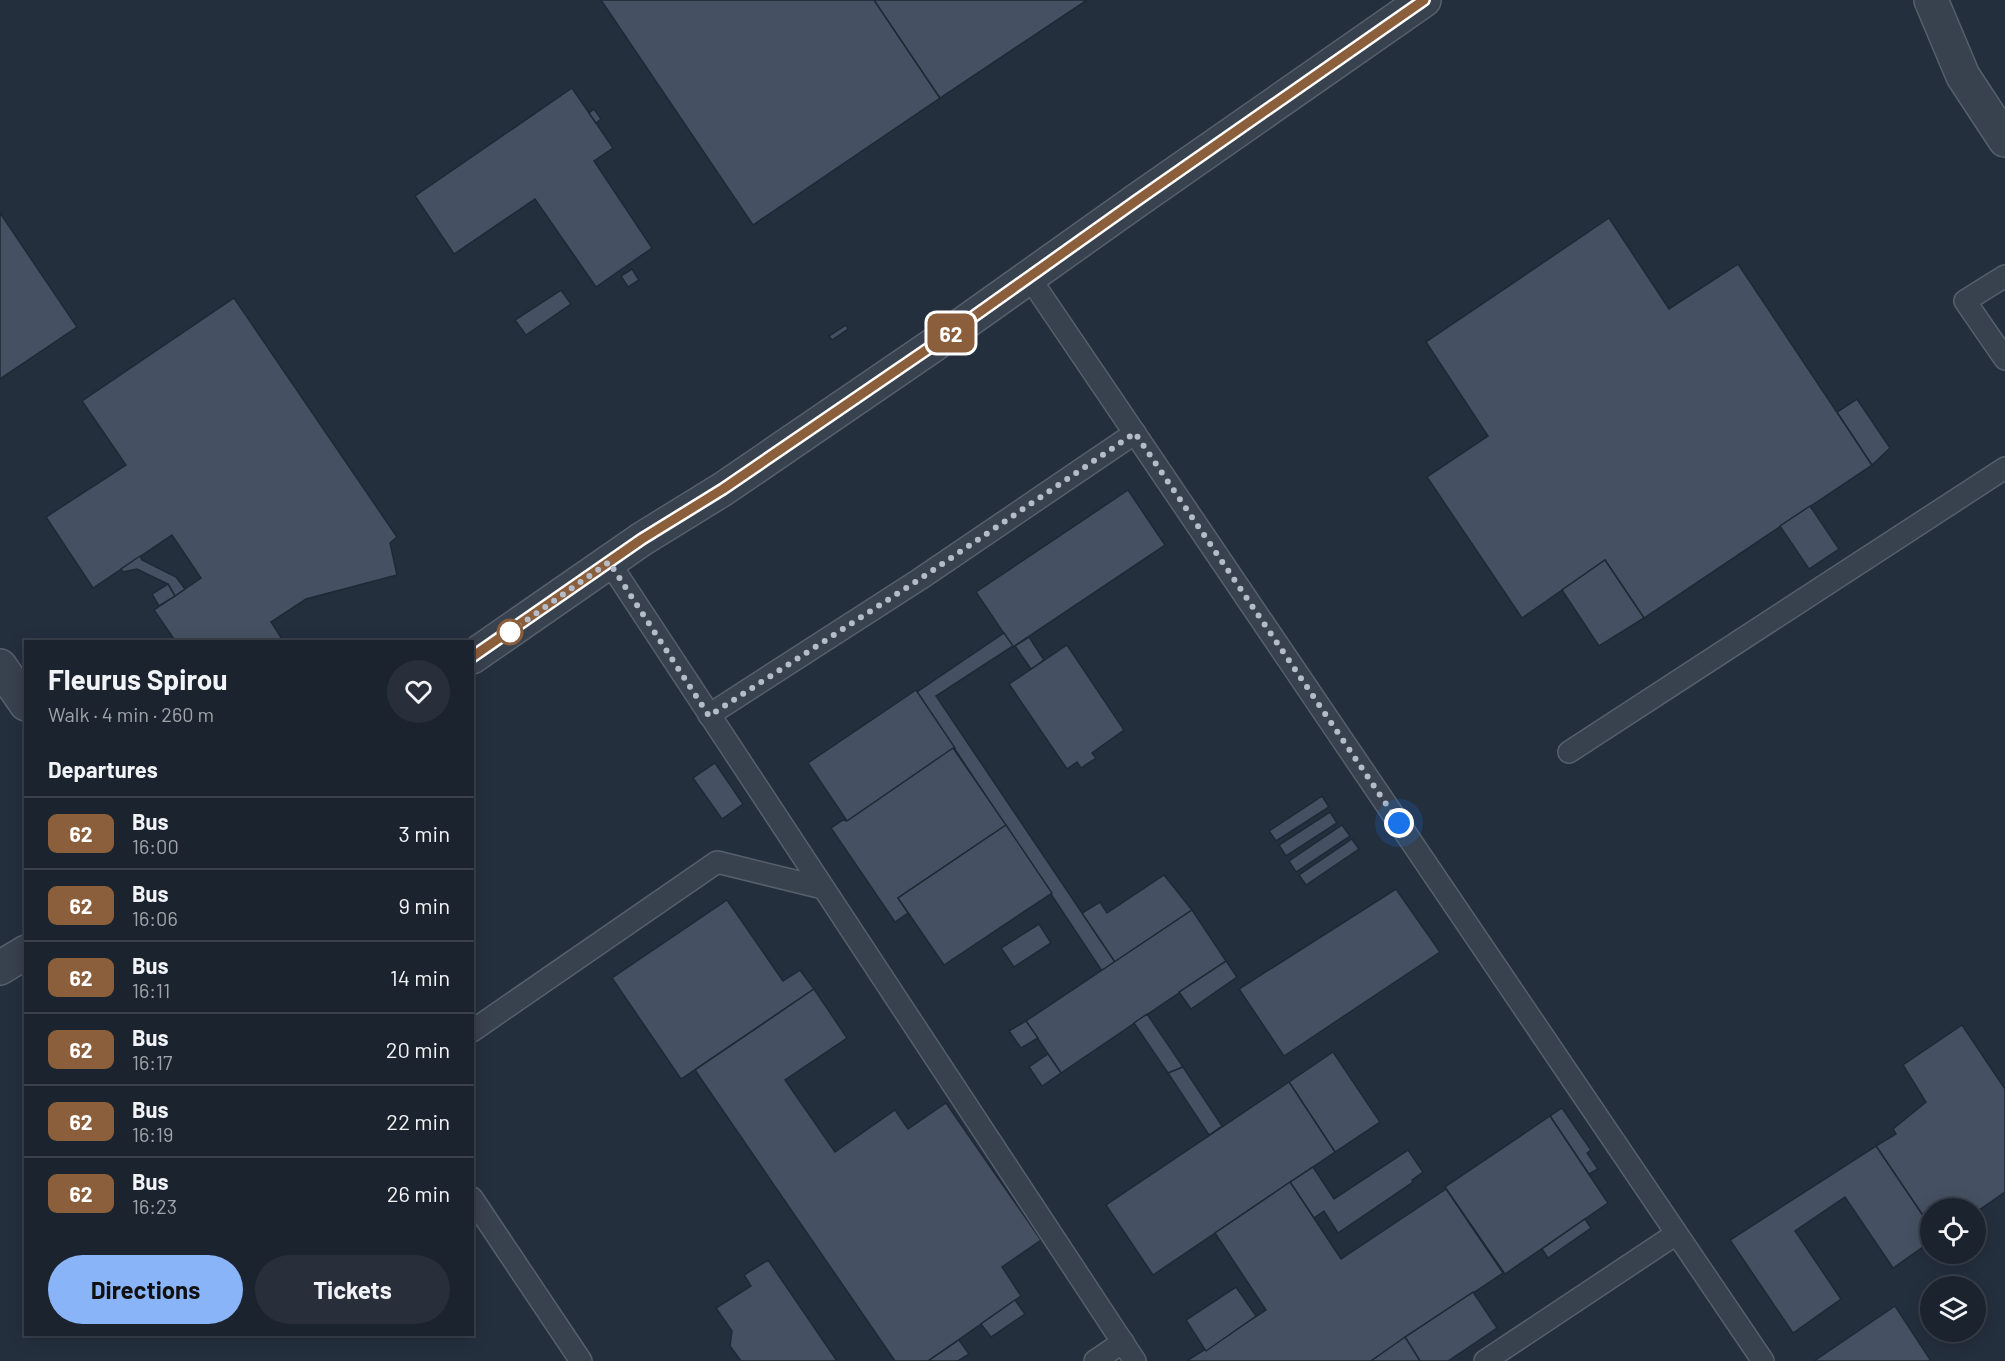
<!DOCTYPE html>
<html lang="en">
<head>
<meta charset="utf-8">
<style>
  body { margin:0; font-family:Barlow,sans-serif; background:#282f3a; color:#f1f3f6; height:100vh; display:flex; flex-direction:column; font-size:22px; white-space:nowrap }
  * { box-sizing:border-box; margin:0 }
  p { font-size:20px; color:#a0a4aa }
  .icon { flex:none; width:33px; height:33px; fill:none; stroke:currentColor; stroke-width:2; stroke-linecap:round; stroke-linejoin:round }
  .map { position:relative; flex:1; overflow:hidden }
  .panel { position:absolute; left:24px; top:640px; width:450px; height:696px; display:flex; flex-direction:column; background:#1b232e; border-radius:0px; box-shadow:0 3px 15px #0003,0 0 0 2px #39404a }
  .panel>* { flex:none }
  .badge { padding:0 12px; border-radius:9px; font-size:21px; line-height:39px }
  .controls { position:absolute; left:1920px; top:1198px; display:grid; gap:12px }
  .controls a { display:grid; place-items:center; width:66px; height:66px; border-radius:50%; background:#1b232e; box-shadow:0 3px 15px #0003,0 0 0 2px #39404a; font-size:30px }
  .you { position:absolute; width:30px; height:30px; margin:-15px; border:4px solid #fff; border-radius:50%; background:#1a73e8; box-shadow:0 0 0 9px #1a73e833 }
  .map>.badge { position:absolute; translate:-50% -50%; box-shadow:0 0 0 3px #fff }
  h2 { padding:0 24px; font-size:22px; line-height:54px }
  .round { display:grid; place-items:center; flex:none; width:63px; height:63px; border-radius:32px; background:#282f3a }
  .overview { display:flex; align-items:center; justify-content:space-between; height:102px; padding:0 24px }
  h1 { font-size:28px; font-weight:700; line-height:45px }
  .primary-button { display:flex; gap:12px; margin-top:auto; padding:12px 24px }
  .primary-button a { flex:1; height:69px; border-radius:36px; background:#8ab4f8; color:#111; font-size:24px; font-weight:700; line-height:69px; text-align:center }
  .primary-button a+a { background:#282f3a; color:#f1f3f6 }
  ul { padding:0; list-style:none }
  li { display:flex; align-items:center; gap:18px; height:72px; padding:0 24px; border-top:2px solid #39404a }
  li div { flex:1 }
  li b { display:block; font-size:22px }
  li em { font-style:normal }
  li .badge { min-width:66px; font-weight:700; text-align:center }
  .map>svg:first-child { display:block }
  .building { fill:#455162; stroke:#1f2835; stroke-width:1.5 }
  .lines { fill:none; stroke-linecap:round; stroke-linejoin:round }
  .service-casing { stroke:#565f6c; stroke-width:24 }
  .minor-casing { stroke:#565f6c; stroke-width:36 }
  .service { stroke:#38414e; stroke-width:21 }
  .minor { stroke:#38414e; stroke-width:33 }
  .line-casing { stroke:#fff; stroke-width:14 }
  .line { stroke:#8b5e3c; stroke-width:9 }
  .walk { stroke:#b4bcc9; stroke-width:6; stroke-dasharray:0 10.8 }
  .stop-dot { fill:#fff; stroke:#8b5e3c; stroke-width:3 }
</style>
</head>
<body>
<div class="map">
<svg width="2005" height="1361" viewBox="0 0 2005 1361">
  <rect width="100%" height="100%" fill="#242f3e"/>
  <!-- building -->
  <g class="building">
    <polygon points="601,0 874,0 940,98 753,225"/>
    <polygon points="874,0 1087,0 940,98"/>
    <polygon points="572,88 613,148 594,161 652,248 596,287 535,199 454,254 415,196"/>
    <polygon points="594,109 601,119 596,123 589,113"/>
    <polygon points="0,213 77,327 0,379"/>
    <polygon points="1609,218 1669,309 1738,264 1872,465 1644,618 1605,560 1522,618 1427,477 1488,436 1426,342"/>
    <polygon points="632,269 639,280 628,287 621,276"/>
    <polygon points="561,290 571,304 526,335 515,320"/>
    <polygon points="234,298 397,537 390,543 397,575 306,599 271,622 284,642 176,642 154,610 201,578 172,535 93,588 46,517 126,465 82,401"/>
    <polygon points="846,325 848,329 832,340 829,336"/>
    <polygon points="1857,399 1890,448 1872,465 1837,412"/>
    <polygon points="1128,490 1165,545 1013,647 976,592"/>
    <polygon points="1810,506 1839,549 1809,569 1780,526"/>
    <polygon points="140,556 142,560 176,577 185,589 175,596 168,584 137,569 123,572 121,569"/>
    <polygon points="1605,560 1644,618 1599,646 1562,590"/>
    <polygon points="168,584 175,596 159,606 152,594"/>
    <polygon points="1004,633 1013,646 936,696 1115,962 1102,971 917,692"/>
    <polygon points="1029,637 1044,660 1031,669 1015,646"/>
    <polygon points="1067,645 1124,730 1092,753 1096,758 1081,768 1077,762 1067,769 1009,684"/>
    <polygon points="916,690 955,748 847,821 808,763"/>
    <polygon points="953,748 1006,825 898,898 908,913 895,922 831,828 843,820 847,821"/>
    <polygon points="715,763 743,804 722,819 693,778"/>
    <polygon points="1322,796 1329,807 1276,841 1269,831"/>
    <polygon points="1330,812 1337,823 1286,856 1279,845"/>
    <polygon points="1006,825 1052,893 944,965 898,898"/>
    <polygon points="1342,825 1350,836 1296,872 1289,861"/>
    <polygon points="1352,839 1359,849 1306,885 1299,875"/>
    <polygon points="1164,875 1192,910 1115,962 1082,913 1100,902 1107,913"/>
    <polygon points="1396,889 1440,952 1284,1056 1239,989"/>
    <polygon points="727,900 783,981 800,970 814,989 681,1079 612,978"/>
    <polygon points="1192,910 1226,961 1061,1073 1026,1021"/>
    <polygon points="1039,924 1051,943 1014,967 1001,948"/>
    <polygon points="1226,961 1237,977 1191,1009 1179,992"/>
    <polygon points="814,989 847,1038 785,1080 835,1152 895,1110 908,1129 946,1103 1041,1240 1002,1267 1021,1296 928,1361 895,1361 695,1070"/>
    <polygon points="1147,1014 1183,1067 1168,1073 1134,1023"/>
    <polygon points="1026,1021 1038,1038 1021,1048 1009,1031"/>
    <polygon points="1962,1025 2005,1089 2005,1192 1976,1212 1976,1209 1930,1209 1930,1226 1876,1146 1896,1134 1893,1129 1926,1102 1903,1065"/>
    <polygon points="1333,1052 1380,1122 1335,1152 1289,1082"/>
    <polygon points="1048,1054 1061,1073 1042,1086 1029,1067"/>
    <polygon points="1183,1067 1222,1126 1209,1135 1168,1073"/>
    <polygon points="1289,1082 1335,1152 1153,1275 1106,1205"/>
    <polygon points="1562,1108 1591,1150 1587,1153 1598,1169 1589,1174 1550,1116"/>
    <polygon points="1550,1116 1608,1203 1505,1274 1445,1187"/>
    <polygon points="1876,1146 1930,1226 1930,1242 1893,1268 1845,1197 1795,1231 1841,1299 1793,1333 1730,1240"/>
    <polygon points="1408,1150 1423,1172 1412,1180 1413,1182 1338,1233 1324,1211 1314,1218 1290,1182 1313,1167 1334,1199"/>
    <polygon points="1290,1182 1341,1259 1446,1189 1503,1273 1371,1361 1187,1361 1266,1310 1215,1233"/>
    <polygon points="1585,1219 1591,1228 1548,1258 1542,1249"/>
    <polygon points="768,1260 837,1361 741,1361 730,1346 732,1331 716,1308 751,1286 744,1275"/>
    <polygon points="1236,1287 1256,1316 1206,1351 1186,1320"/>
    <polygon points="1473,1292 1497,1328 1448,1361 1420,1361 1405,1337"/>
    <polygon points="1015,1300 1025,1314 991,1337 981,1324"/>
    <polygon points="1895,1306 1931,1361 1814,1361"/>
    <polygon points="1405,1337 1420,1361 1371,1361"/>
    <polygon points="959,1340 969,1354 958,1361 928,1361"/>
  </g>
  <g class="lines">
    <defs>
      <g id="service">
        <polyline points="2005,276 1965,301 2005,359"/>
        <polyline points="1029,277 1763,1361"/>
        <polyline points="609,562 1135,1361"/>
        <polyline points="709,715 920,579 1135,433"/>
        <polyline points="1569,752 2005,468"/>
        <polyline points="472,1031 717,862 823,888"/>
        <polyline points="472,1198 581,1361"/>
        <polyline points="1095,1361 1123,1342"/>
        <polyline points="1485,1361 1676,1234"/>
      </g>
      <g id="minor">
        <polyline points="1931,0 1963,76 2005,140"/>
        <polyline points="472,657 642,539 723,489 932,346 1136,201 1424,0"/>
        <polyline points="0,666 26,704"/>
        <polyline points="0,968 26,952"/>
      </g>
    </defs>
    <!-- service casing -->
    <use href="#service" class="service-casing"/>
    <!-- minor casing -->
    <use href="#minor" class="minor-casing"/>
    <!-- service -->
    <use href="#service" class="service"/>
    <!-- minor -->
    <use href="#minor" class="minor"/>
  </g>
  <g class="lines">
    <defs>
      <polyline id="line" points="472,657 642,539 723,489 932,346 1136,201 1424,0"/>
    </defs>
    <!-- line casing -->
    <use href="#line" class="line-casing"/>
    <!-- line -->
    <use href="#line" class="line"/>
    <!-- walk -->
    <polyline class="walk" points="510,632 609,562 709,716 920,579 1135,433 1399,823"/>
  </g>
  <!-- markers -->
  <circle class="stop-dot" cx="510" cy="632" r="12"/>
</svg>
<div class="controls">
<a><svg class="icon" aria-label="locate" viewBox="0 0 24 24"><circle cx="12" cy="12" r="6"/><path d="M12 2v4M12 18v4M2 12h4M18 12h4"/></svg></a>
<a><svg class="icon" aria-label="layers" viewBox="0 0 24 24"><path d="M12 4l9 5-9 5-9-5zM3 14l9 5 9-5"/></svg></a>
</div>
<div class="you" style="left:1399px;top:823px"></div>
<b class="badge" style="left:951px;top:333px;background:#8b5e3c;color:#fff">62</b>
<section class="panel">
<div class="overview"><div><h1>Fleurus Spirou</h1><p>Walk · 4 min · 260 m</p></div><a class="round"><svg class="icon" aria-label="heart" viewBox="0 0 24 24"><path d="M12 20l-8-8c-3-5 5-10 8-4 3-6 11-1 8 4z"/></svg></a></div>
<h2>Departures</h2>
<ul>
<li><span class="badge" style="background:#8b5e3c;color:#fff">62</span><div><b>Bus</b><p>16:00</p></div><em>3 min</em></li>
<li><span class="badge" style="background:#8b5e3c;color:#fff">62</span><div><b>Bus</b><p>16:06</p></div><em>9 min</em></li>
<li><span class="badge" style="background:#8b5e3c;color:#fff">62</span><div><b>Bus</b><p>16:11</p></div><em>14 min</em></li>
<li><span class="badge" style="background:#8b5e3c;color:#fff">62</span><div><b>Bus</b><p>16:17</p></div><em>20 min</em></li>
<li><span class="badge" style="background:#8b5e3c;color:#fff">62</span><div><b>Bus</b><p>16:19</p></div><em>22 min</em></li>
<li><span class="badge" style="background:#8b5e3c;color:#fff">62</span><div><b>Bus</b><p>16:23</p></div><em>26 min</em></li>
</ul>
<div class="primary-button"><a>Directions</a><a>Tickets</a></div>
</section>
</div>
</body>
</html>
